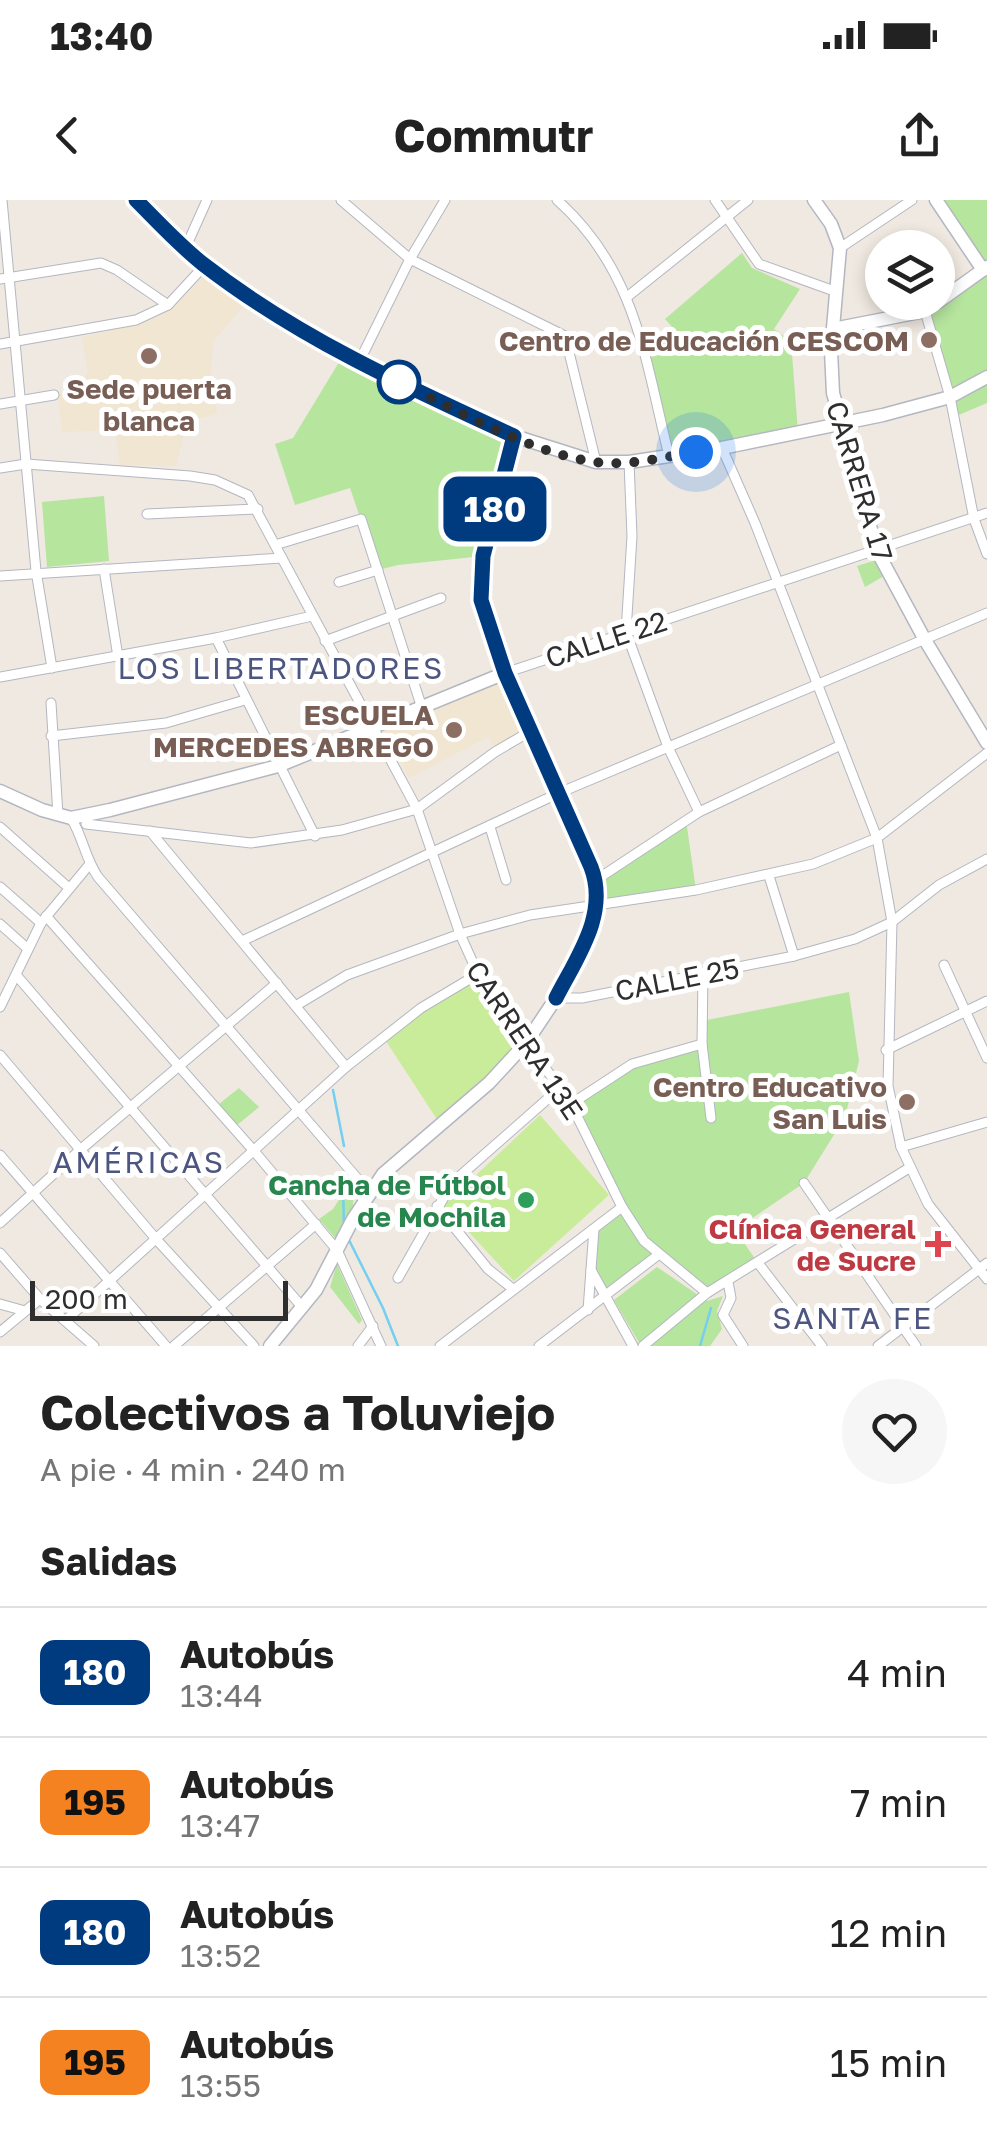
<!DOCTYPE html>
<html lang="es">
<head>
<meta charset="utf-8">
<style>
  body { margin:0; font-family:"Golos Text",sans-serif; background:#f6f6f6; color:#222; height:100vh; display:flex; flex-direction:column; font-size:38px; white-space:nowrap }
  * { box-sizing:border-box; margin:0 }
  p { font-size:32px; color:#767676 }
  .icon { flex:none; width:55px; height:55px; fill:none; stroke:currentColor; stroke-width:2; stroke-linecap:round; stroke-linejoin:round }
  .map { position:relative; height:1146px; overflow:hidden }
  .drawer { display:flex; flex-direction:column; background:#fff; flex:1 }
  .drawer>* { flex:none }
  .badge { padding:0 20px; border-radius:15px; font-size:35px; line-height:65px }
  .tools { position:absolute; left:865px; top:30px; display:grid; gap:20px }
  .tools a { display:grid; place-items:center; width:90px; height:90px; border-radius:50%; background:#fff; box-shadow:0 5px 15px #0003; font-size:50px }
  .scale { position:absolute; left:30px; bottom:25px; width:258px; box-sizing:border-box; padding-left:10px; border:5px solid #2e2e2e; border-top:0; font-size:28px; line-height:35px; white-space:nowrap; color:#2e2e2e; -webkit-text-stroke:8px #fff; paint-order:stroke }
  .you { position:absolute; width:50px; height:50px; margin:-25px; border:8px solid #fff; border-radius:50%; background:#1a73e8; box-shadow:0 0 0 15px #1a73e833 }
  .map>.badge { position:absolute; translate:-50% -50%; box-shadow:0 0 0 5px #fff }
  h2 { padding:0 40px; font-size:38px; line-height:90px }
  .round { display:grid; place-items:center; flex:none; width:105px; height:105px; border-radius:52px; background:#f6f6f6 }
  .headline { display:flex; align-items:center; justify-content:space-between; height:170px; padding:0 40px }
  h1 { font-size:48px; font-weight:700; line-height:75px }
  ul { padding:0; list-style:none }
  li { display:flex; align-items:center; gap:30px; height:130px; padding:0 40px; border-top:2px solid #e0e0e0 }
  li div { flex:1 }
  li b { display:block; font-size:38px }
  li em { font-style:normal }
  li .badge { min-width:110px; font-weight:700; text-align:center }
  .status { display:flex; justify-content:space-between; align-items:center; height:70px; padding:0 50px; background:#fff; direction:ltr }
  .status svg { height:28px; fill:currentColor }
  header { display:flex; justify-content:space-between; align-items:center; height:130px; padding:0 40px; background:#fff; font-size:45px; font-weight:700 }
  .map>svg:first-child { display:block }
  .education { fill:#f0e6d1 }
  .green { fill:#b6e59e }
  .pitch { fill:#c9ec9a }
  .lines { fill:none; stroke-linecap:round; stroke-linejoin:round }
  .stream { stroke:#75cff0; stroke-width:2.5 }
  .street-casing { stroke:#b4b7c1; stroke-width:11 }
  .secondary-casing { stroke:#b4b7c1; stroke-width:15 }
  .street { stroke:#fff; stroke-width:9 }
  .secondary { stroke:#fff; stroke-width:12 }
  .line-casing { stroke:#fff; stroke-width:22 }
  .line { stroke:#003b80; stroke-width:15 }
  .walk { stroke:#2e2e2e; stroke-width:10; stroke-dasharray:0 18 }
  .education-dot { fill:#8d6e63; stroke:#fff; stroke-width:4 }
  .stop-dot { fill:#fff; stroke:#003b80; stroke-width:5 }
  .leisure-dot { fill:#2e9e5b; stroke:#fff; stroke-width:4 }
  .health-dot { fill:#e0444e; stroke:#fff; stroke-width:4 }
  .labels { text-anchor:middle; dominant-baseline:central; stroke-width:10; stroke-linejoin:round; paint-order:stroke }
  .education-label { font-size:28px; font-weight:bold; fill:#785e54; stroke:#fff; text-anchor:end }
  .street-label { font-size:28px; fill:#2e2e2e; stroke:#fff }
  .leisure-label { font-size:28px; font-weight:bold; fill:#27864d; stroke:#fff; text-anchor:end }
  .health-label { font-size:28px; font-weight:bold; fill:#be3a42; stroke:#fff; text-anchor:end }
  .neighbourhood-label { font-size:30px; letter-spacing:2.5px; fill:#4d5680; stroke:#fff }
</style>
</head>
<body>
<div class="status"><b>13:40</b><svg viewBox="0 0 49 12"><path d="M0 12V9h3v3zM5 12V6h3v6zM10 12V3h3v9zM15 12V0h3v12zM26 1h20v11H26zM47 4h2v5h-2z"/></svg></div>
<header><svg class="icon" aria-label="back" viewBox="0 0 24 24"><path d="M15 5l-7 7 7 7"/></svg>Commutr<svg class="icon" aria-label="share" viewBox="0 0 24 24"><path d="M12 15V3M7 8l5-5 5 5M5 13v7h14v-7"/></svg></header>
<div class="map">
<svg width="987" height="1146" viewBox="0 0 987 1146">
  <rect width="100%" height="100%" fill="#efe9e1"/>
  <!-- education -->
  <g class="education">
    <polygon points="207,73 247,102 213,141 211,171 217,214 187,221 176,266 120,265 115,230 62,232 58,194 88,174 82,137 133,125 171,109"/>
    <polygon points="501,481 522,529 495,547 488,537 409,578 385,531"/>
  </g>
  <!-- green -->
  <g class="green">
    <polygon points="936,0 987,0 987,203 954,217 925,111 982,69"/>
    <polygon points="742,53 752,68 800,89 774,129 791,141 798,232 669,256 645,159 689,146 665,119"/>
    <polygon points="344,154 514,236 483,356 398,365 378,370 350,288 295,305 275,244 293,238"/>
    <polygon points="104,296 109,361 47,367 42,302"/>
    <polygon points="876,360 884,376 865,387 857,366"/>
    <polygon points="686,620 696,690 597,705 596,680"/>
    <polygon points="849,792 859,861 845,917 804,983 735,1030 758,1063 707,1093 658,1055 607,1095 591,1070 594,1029 622,1007 571,904 610,876 702,844 702,821"/>
    <polygon points="239,888 259,907 236,926 219,904"/>
    <polygon points="354,994 352,1013 336,1039 319,1019 333,1009 342,995"/>
    <polygon points="337,1064 362,1120 359,1124 330,1087"/>
    <polygon points="657,1067 707,1101 723,1096 717,1111 722,1129 710,1146 641,1146 614,1100"/>
  </g>
  <!-- pitch -->
  <g class="pitch">
    <polygon points="478,774 526,843 440,924 384,838"/>
    <polygon points="540,915 609,995 514,1081 444,1005"/>
  </g>
  <g class="lines">
    <!-- stream -->
    <g class="stream">
      <polyline points="333,890 344,946"/>
      <polyline points="343,985 344,1028"/>
      <polyline points="349,1040 383,1108 398,1146"/>
      <polyline points="700,1146 711,1108"/>
    </g>
    <defs>
      <g id="street">
        <polyline points="2,0 36,371 52,468"/>
        <polyline points="341,0 410,59 565,136 596,262"/>
        <path d="M557,0C636,70 645,159 669,256"/>
        <polyline points="715,0 759,64 837,92"/>
        <polyline points="840,48 912,0"/>
        <polyline points="185,49 207,0"/>
        <polyline points="0,79 101,63 117,70 168,105"/>
        <polyline points="627,97 748,0"/>
        <polyline points="925,111 950,197 974,319 987,354"/>
        <polyline points="0,144 136,120 168,105 205,65"/>
        <polyline points="359,162 410,59 445,0"/>
        <polyline points="0,204 54,195"/>
        <polyline points="722,248 755,323 877,638 892,722 888,886 901,947 928,1004 987,1079"/>
        <polyline points="629,262 632,336 626,432 668,547 699,612"/>
        <polyline points="0,268 26,264 190,276 215,280 248,295 417,609 460,734 478,774 571,904 622,1007 644,1041 707,1093"/>
        <polyline points="147,314 258,309"/>
        <polyline points="275,345 361,319 421,505"/>
        <polyline points="104,369 118,457"/>
        <polyline points="0,376 282,358"/>
        <polyline points="339,382 378,370"/>
        <polyline points="216,438 315,636"/>
        <polyline points="325,441 441,398"/>
        <polyline points="505,473 987,313"/>
        <polyline points="0,477 216,438 312,416"/>
        <polyline points="51,503 58,615"/>
        <polyline points="51,536 166,523 245,500"/>
        <path d="M71,618C83,637 85,658 98,677L369,992"/>
        <polyline points="86,624 251,643 342,630 417,609 495,552 529,532"/>
        <polyline points="0,627 69,688"/>
        <polyline points="490,627 506,680"/>
        <polyline points="150,631 346,867"/>
        <polyline points="769,676 794,756"/>
        <polyline points="596,680 699,612 841,545"/>
        <polyline points="0,687 41,723"/>
        <polyline points="46,716 254,951 337,1050 381,1146"/>
        <polyline points="0,724 28,749"/>
        <polyline points="242,741 559,593 987,413"/>
        <polyline points="944,765 987,858"/>
        <polyline points="703,772 702,844 711,918"/>
        <polyline points="17,776 303,1108"/>
        <polyline points="556,798 582,798 794,756 855,739 892,722 939,685 987,659"/>
        <polyline points="297,805 347,775 460,734 530,715 696,690 813,664 877,638 987,553"/>
        <polyline points="0,807 41,723 89,665"/>
        <polyline points="886,850 987,801"/>
        <polyline points="0,855 156,1039 254,1146"/>
        <polyline points="571,904 632,864 702,844"/>
        <polyline points="901,947 987,922"/>
        <polyline points="0,955 166,1146"/>
        <polyline points="804,983 916,1146"/>
        <polyline points="437,1006 488,1069 513,1089"/>
        <polyline points="0,1023 80,950 277,783"/>
        <polyline points="0,1053 40,1099 94,1146"/>
        <polyline points="758,1063 822,1146"/>
        <polyline points="591,1070 633,1146"/>
        <polyline points="398,1078 452,983 560,888"/>
        <polyline points="728,1082 731,1098 723,1115 743,1146"/>
        <polyline points="0,1104 25,1111"/>
        <polyline points="588,1110 594,1029"/>
        <polyline points="66,1120 346,867 421,808 478,774"/>
        <polyline points="0,1132 40,1099"/>
        <polyline points="174,1146 316,1024"/>
        <polyline points="358,1146 373,1126"/>
        <polyline points="440,1146 622,1007"/>
        <polyline points="539,1146 658,1055"/>
        <polyline points="643,1146 707,1093 909,968"/>
        <polyline points="878,1146 987,1063"/>
      </g>
      <g id="secondary">
        <polyline points="136,0 205,65 311,135 359,162 514,236 596,262 629,262 722,248 883,215 950,197 987,177"/>
        <polyline points="814,0 831,24 840,48 831,151 833,193 877,351 925,440 987,543"/>
        <polyline points="936,0 983,70"/>
        <polyline points="938,102 987,67"/>
        <polyline points="833,129 925,111 936,102"/>
        <polyline points="0,591 42,610 71,618 110,610 278,566 505,473"/>
        <polyline points="270,1146 316,1090 353,1019 383,974 489,883 526,843 556,798 594,719 597,705 596,680 505,473 485,422 481,400 483,356 514,236"/>
      </g>
    </defs>
    <!-- street casing -->
    <use href="#street" class="street-casing"/>
    <!-- secondary casing -->
    <use href="#secondary" class="secondary-casing"/>
    <!-- street -->
    <use href="#street" class="street"/>
    <!-- secondary -->
    <use href="#secondary" class="secondary"/>
  </g>
  <g class="lines">
    <defs>
      <path id="line" d="M136,0C158,22 179,45 203,64C297,137 407,187 514,236L483,356L481,400L505,473L591,667C609,714 577,757 556,798"/>
    </defs>
    <!-- line casing -->
    <use href="#line" class="line-casing"/>
    <!-- line -->
    <use href="#line" class="line"/>
    <!-- walk -->
    <path class="walk" d="M399,182C461,212 526,251 594,262C627,267 663,257 696,252"/>
  </g>
  <!-- markers -->
  <g class="education-dot">
    <circle cx="929" cy="140" r="10"/>
    <circle cx="149" cy="156" r="10"/>
    <circle cx="454" cy="530" r="10"/>
    <circle cx="907" cy="902" r="10"/>
  </g>
  <circle class="stop-dot" cx="399" cy="182" r="20"/>
  <circle class="leisure-dot" cx="526" cy="1000" r="10"/>
  <path class="health-dot" d="M933 1029h10v10h10v10h-10v10h-10v-10h-10v-10h10z"/>
  <g class="labels">
    <!-- education labels -->
    <g class="education-label">
      <text x="909" y="140">Centro de Educación CESCOM</text>
      <text x="149" y="188" text-anchor="middle">Sede puerta<tspan x="149" dy="32">blanca</tspan></text>
      <text x="434" y="514">ESCUELA<tspan x="434" dy="32">MERCEDES ABREGO</tspan></text>
      <text x="887" y="886">Centro Educativo<tspan x="887" dy="32">San Luis</tspan></text>
    </g>
    <!-- street labels -->
    <g class="street-label">
      <text transform="translate(860 281) rotate(73)">CARRERA 17</text>
      <text transform="translate(606 439) rotate(-18)">CALLE 22</text>
      <text transform="translate(677 779) rotate(-11)">CALLE 25</text>
      <text transform="translate(525 840) rotate(56)">CARRERA 13E</text>
    </g>
    <!-- leisure labels -->
    <g class="leisure-label">
      <text x="506" y="984">Cancha de Fútbol<tspan x="506" dy="32">de Mochila</tspan></text>
    </g>
    <!-- health labels -->
    <g class="health-label">
      <text x="916" y="1028">Clínica General<tspan x="916" dy="32">de Sucre</tspan></text>
    </g>
    <!-- neighbourhood labels -->
    <g class="neighbourhood-label">
      <text x="281" y="468">LOS LIBERTADORES</text>
      <text x="139" y="962">AMÉRICAS</text>
      <text x="853" y="1118">SANTA FE</text>
    </g>
  </g>
</svg>
<div class="tools">
<a><svg class="icon" aria-label="layers" viewBox="0 0 24 24"><path d="M12 4l9 5-9 5-9-5zM3 14l9 5 9-5"/></svg></a>
</div>
<div class="scale">200 m</div>
<div class="you" style="left:696px;top:252px"></div>
<b class="badge" style="left:495px;top:309px;background:#003b80;color:#fff">180</b>
</div>
<section class="drawer">
<div class="headline"><div><h1>Colectivos a Toluviejo</h1><p>A pie · 4 min · 240 m</p></div><a class="round"><svg class="icon" aria-label="heart" viewBox="0 0 24 24"><path d="M12 20l-8-8c-3-5 5-10 8-4 3-6 11-1 8 4z"/></svg></a></div>
<h2>Salidas</h2>
<ul>
<li><span class="badge" style="background:#003b80;color:#fff">180</span><div><b>Autobús</b><p>13:44</p></div><em>4 min</em></li>
<li><span class="badge" style="background:#f58220;color:#111">195</span><div><b>Autobús</b><p>13:47</p></div><em>7 min</em></li>
<li><span class="badge" style="background:#003b80;color:#fff">180</span><div><b>Autobús</b><p>13:52</p></div><em>12 min</em></li>
<li><span class="badge" style="background:#f58220;color:#111">195</span><div><b>Autobús</b><p>13:55</p></div><em>15 min</em></li>
</ul>
</section>
</body>
</html>
